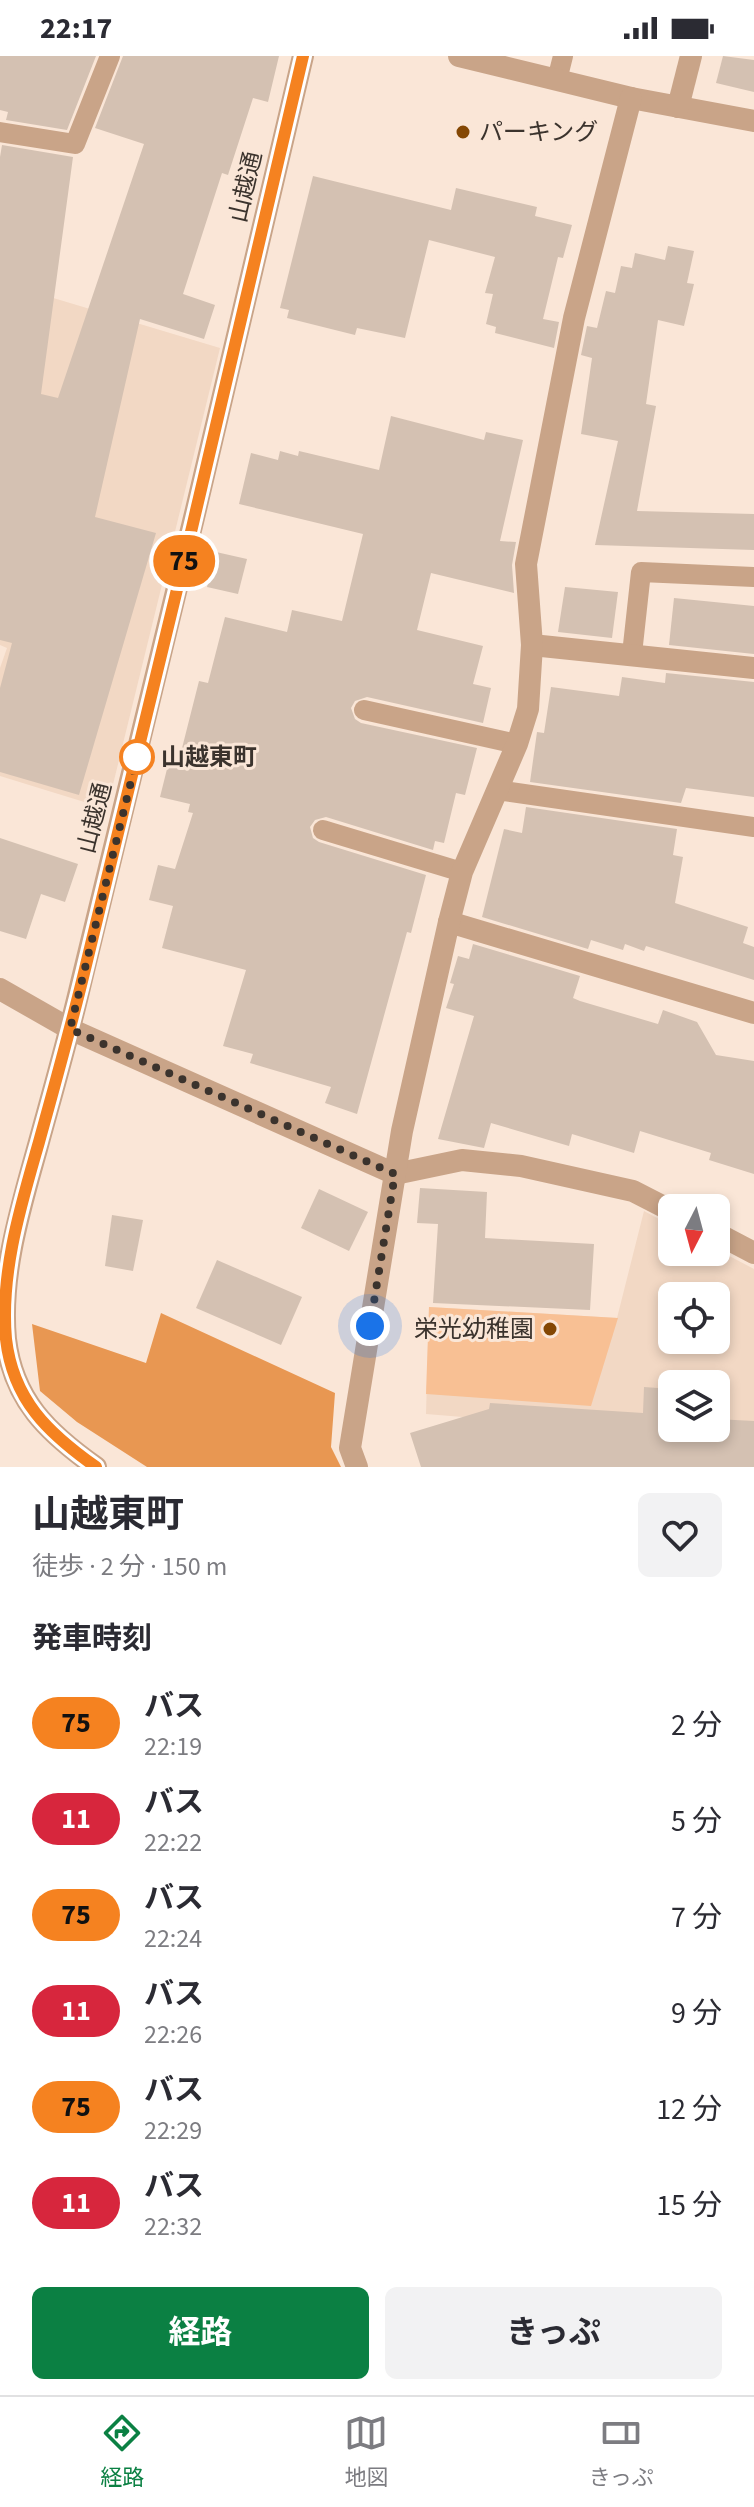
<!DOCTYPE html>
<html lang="ja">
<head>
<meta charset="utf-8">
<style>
  body { margin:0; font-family:"Source Sans 3","Noto Sans JP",sans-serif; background:#f2f2f3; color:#2b2b33; height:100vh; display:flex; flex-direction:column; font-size:30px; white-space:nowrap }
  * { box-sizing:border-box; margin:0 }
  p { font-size:26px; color:#7c7c81 }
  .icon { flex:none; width:44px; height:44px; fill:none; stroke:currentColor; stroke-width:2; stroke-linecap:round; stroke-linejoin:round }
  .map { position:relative; height:1411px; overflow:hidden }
  .sheet { display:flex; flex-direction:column; background:#fff; flex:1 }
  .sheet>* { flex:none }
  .badge { padding:0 16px; border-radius:26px; font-size:28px; line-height:52px }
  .needle { width:52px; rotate:186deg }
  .controls { position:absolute; left:658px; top:1138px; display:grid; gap:16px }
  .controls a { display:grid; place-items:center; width:72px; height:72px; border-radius:12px; background:#fff; box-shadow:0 4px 12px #0003; font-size:40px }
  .you { position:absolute; width:40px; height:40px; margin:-20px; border:6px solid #fff; border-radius:50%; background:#1a73e8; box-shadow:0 0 0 12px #1a73e833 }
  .map>.badge { position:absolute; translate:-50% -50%; box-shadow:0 0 0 4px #fff }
  h2 { padding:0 32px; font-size:30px; line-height:72px }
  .round { display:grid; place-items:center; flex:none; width:84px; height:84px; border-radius:12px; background:#f2f2f3 }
  .overview { display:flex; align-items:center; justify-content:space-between; height:136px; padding:0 32px }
  h1 { font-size:38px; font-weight:700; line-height:60px }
  .primary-button { display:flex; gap:16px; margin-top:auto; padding:16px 32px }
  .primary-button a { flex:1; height:92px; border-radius:12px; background:#0b8043; color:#fff; font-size:32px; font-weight:700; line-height:92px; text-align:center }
  .primary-button a+a { background:#f2f2f3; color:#2b2b33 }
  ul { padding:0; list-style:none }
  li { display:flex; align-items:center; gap:24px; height:96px; padding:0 32px }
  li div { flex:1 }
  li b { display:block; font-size:30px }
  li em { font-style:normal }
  li .badge { min-width:88px; font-weight:700; text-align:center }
  .status { display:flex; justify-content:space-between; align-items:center; height:56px; padding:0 40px; background:#fff; direction:ltr }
  .status svg { height:22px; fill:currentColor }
  .tab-bar { display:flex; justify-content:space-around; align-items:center; height:112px; border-top:2px solid #e1e1e2; background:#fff; font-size:22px; color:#7c7c81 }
  .tab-bar a { display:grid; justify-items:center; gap:4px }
  .tab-bar .active { color:#0b8043 }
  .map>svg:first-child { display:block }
  .built { fill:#f2d8c4; fill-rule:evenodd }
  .green { fill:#f8c094 }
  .forest { fill:#e89752 }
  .building { fill:#d4c1b2 }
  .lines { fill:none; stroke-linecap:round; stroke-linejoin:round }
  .service { stroke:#c9a488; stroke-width:20 }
  .minor { stroke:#c9a488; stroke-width:22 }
  .tertiary { stroke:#c9a488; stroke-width:22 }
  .line-casing { stroke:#fff; stroke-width:18 }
  .line { stroke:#f58220; stroke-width:12 }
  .walk { stroke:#3b332d; stroke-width:8; stroke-dasharray:0 14.4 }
  .poi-dot { fill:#844703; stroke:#fae6d7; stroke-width:3 }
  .stop-dot { fill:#fff; stroke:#f58220; stroke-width:4 }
  .labels { text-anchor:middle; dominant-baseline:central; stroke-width:6; stroke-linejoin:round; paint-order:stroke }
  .poi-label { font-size:24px; fill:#3b332d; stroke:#fae6d7; text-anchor:start }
  .street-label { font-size:24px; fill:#3b332d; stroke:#fae6d7 }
  .stop-label { font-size:24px; font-weight:bold; fill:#3b332d; stroke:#fae6d7; text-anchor:start }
</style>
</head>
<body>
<div class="status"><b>22:17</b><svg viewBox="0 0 49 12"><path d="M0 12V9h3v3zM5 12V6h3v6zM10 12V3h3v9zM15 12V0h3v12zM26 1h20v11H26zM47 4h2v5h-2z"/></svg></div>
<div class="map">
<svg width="754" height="1411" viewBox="0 0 754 1411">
  <rect width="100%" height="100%" fill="#fae6d7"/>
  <!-- built -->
  <g class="built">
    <polygon points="30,235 220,292 107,753 0,720 0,612 7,592 0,589 0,295"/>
    <path d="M644,1155L672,1170V1196H716V1193L754,1213V1411L475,1362L426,1358L429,1251L617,1262ZM672,1240H716V1284H672ZM672,1328H716V1372H672Z"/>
  </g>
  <!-- green -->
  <polygon class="green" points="429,1251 618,1262 591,1350 426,1338"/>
  <!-- forest -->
  <polygon class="forest" points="161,1257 335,1337 331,1391 341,1411 147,1411 77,1366 40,1335 32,1268 146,1307"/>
  <!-- building -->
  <g class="building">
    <polygon points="0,0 96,0 67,74 6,64 8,56 0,54"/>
    <polygon points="123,0 279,0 268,46 253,42 228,119 222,117 183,238 215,249 204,283 140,263 95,461 156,477 79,739 0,716 0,632 12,587 0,584 0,101 2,89 73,101 41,338 58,342 144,88 95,72"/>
    <polygon points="723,0 754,4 754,36 716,27"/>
    <polygon points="313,120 451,154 456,132 537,151 535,160 572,169 563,202 558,201 543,263 559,266 554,292 495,277 496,271 486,268 493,238 485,237 495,201 429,184 405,282 357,272 355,279 287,262 289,254 280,252"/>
    <polygon points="668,190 694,195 687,227 694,228 684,270 658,264 646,348 656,350 637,455 754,458 754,494 595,489 618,385 581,378 592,302 581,299 587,270 597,272 606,235 615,237 621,210 632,212 635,197 665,204"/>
    <polygon points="391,360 484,384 486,376 523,384 500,485 516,486 512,509 514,537 431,517 417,574 483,590 473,628 491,632 483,667 367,641 355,645 351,652 355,663 361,667 477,692 465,739 456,737 444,787 435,785 433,794 326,761 315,764 310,771 313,782 319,786 426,819 411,877 407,876 357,1058 325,1047 331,1031 250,1007 253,998 223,990 246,914 162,892 173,850 149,844 158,809 175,813 193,757 188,756 190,748 160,741 168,709 177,712 199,625 208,627 225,561 287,576 292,554 342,565 363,478 239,448 251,397 278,404 280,395 298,400 299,395 379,414"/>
    <polygon points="216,496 247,503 238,538 207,531"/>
    <polygon points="565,531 618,536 612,582 558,576"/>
    <polygon points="674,542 754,550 754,598 669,589"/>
    <polygon points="666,617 754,626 754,741 686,732 681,747 530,726 537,676 544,677 551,631 619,640 622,621 665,627"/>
    <polygon points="526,751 677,773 673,799 683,801 675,847 748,871 743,887 754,891 754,924 646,890 644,895 625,888 623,894 591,884 588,893 482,861 504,773 522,777"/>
    <polygon points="0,782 78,808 65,846 41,838 26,883 0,875"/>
    <polygon points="473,888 580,920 573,942 580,945 658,968 663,954 697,966 716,999 754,1005 754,1118 709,1104 711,1097 640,1075 634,1097 572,1078 569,1090 491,1067 484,1092 438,1083 474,960 446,952 454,928 450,927 458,900 469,903"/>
    <polygon points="420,1132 487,1136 485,1182 594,1188 590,1254 433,1247 438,1168 417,1167"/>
    <polygon points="319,1133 368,1156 349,1195 301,1172"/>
    <polygon points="112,1159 143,1164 133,1215 105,1210"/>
    <polygon points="217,1204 302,1241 281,1289 196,1252"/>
    <polygon points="644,1331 672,1333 672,1372 716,1372 716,1363 754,1365 754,1411 421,1411 410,1377 489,1353 490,1347 643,1357"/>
  </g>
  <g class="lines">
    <!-- service -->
    <g class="service">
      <polyline points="557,24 563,0"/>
      <polyline points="0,76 75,88 110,0"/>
      <polyline points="632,598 641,516 754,521"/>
      <polyline points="364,654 517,688"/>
      <polyline points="497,734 754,771"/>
      <polyline points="323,774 462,816"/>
    </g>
    <!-- minor -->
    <g class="minor">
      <polyline points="459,0 631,42 754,65"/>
      <polyline points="678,51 691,0"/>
      <polyline points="532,589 754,612"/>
      <polyline points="449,866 754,957"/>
      <polyline points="0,933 70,973 395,1118 462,1104 521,1110 633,1135 672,1155"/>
      <polyline points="716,1177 754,1197"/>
      <polyline points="357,1411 350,1392 402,1075 449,866 462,816 517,688 528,653 532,589 526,508 574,262 631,42"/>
    </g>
    <!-- tertiary -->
    <path class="tertiary" d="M96,1411C48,1377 13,1344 6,1283C0,1219 20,1154 37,1093C52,1038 68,983 81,927C157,619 231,309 303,0"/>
  </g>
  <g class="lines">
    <defs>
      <path id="line" d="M96,1411C48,1377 13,1344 6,1283C0,1216 21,1149 39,1086C55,1028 71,971 85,913C160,609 232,305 303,0"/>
    </defs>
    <!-- line casing -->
    <use href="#line" class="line-casing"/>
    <!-- line -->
    <use href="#line" class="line"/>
    <!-- walk -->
    <polyline class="walk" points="137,701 70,973 395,1118 370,1270"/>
  </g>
  <!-- markers -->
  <g class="poi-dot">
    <circle cx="463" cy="76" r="8"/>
    <circle cx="550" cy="1273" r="8"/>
  </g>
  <circle class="stop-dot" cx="137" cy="701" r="16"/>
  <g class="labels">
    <!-- poi labels -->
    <g class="poi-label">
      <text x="479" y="76">パーキング</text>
      <text x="534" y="1273" text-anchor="end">栄光幼稚園</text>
    </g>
    <!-- street labels -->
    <g class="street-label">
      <text transform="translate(246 131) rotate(-77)">山越通</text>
      <text transform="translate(95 762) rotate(-76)">山越通</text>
    </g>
    <!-- stop labels -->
    <g class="stop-label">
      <text x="161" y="701">山越東町</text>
    </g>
  </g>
</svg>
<div class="controls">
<a><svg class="needle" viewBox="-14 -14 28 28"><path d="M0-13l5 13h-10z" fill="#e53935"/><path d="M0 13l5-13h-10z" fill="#7c7c81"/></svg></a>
<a><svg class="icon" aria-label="locate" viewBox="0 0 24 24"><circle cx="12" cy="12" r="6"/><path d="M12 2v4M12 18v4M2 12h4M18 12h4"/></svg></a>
<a><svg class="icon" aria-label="layers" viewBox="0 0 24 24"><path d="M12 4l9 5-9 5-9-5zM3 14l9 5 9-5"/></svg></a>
</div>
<div class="you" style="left:370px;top:1270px"></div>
<b class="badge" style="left:184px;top:505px;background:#f58220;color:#111">75</b>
</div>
<section class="sheet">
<div class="overview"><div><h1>山越東町</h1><p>徒歩 · 2 分 · 150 m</p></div><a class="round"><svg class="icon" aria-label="heart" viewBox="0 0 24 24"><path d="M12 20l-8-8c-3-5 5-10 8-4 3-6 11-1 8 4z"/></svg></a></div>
<h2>発車時刻</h2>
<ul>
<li><span class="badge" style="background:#f58220;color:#111">75</span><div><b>バス</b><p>22:19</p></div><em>2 分</em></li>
<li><span class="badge" style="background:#d7263d;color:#fff">11</span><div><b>バス</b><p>22:22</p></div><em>5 分</em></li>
<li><span class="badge" style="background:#f58220;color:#111">75</span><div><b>バス</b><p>22:24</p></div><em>7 分</em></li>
<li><span class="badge" style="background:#d7263d;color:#fff">11</span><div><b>バス</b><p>22:26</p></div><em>9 分</em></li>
<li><span class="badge" style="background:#f58220;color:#111">75</span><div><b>バス</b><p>22:29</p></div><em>12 分</em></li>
<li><span class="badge" style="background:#d7263d;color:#fff">11</span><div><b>バス</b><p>22:32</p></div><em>15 分</em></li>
</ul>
<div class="primary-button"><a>経路</a><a>きっぷ</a></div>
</section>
<nav class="tab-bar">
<a class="active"><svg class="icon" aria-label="directions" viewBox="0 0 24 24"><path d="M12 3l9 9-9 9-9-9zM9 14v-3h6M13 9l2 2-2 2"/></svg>経路</a>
<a><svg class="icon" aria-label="map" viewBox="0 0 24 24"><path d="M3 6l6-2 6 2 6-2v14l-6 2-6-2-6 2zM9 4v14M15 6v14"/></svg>地図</a>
<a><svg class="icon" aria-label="tickets" viewBox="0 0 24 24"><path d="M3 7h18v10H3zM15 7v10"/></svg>きっぷ</a>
</nav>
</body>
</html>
